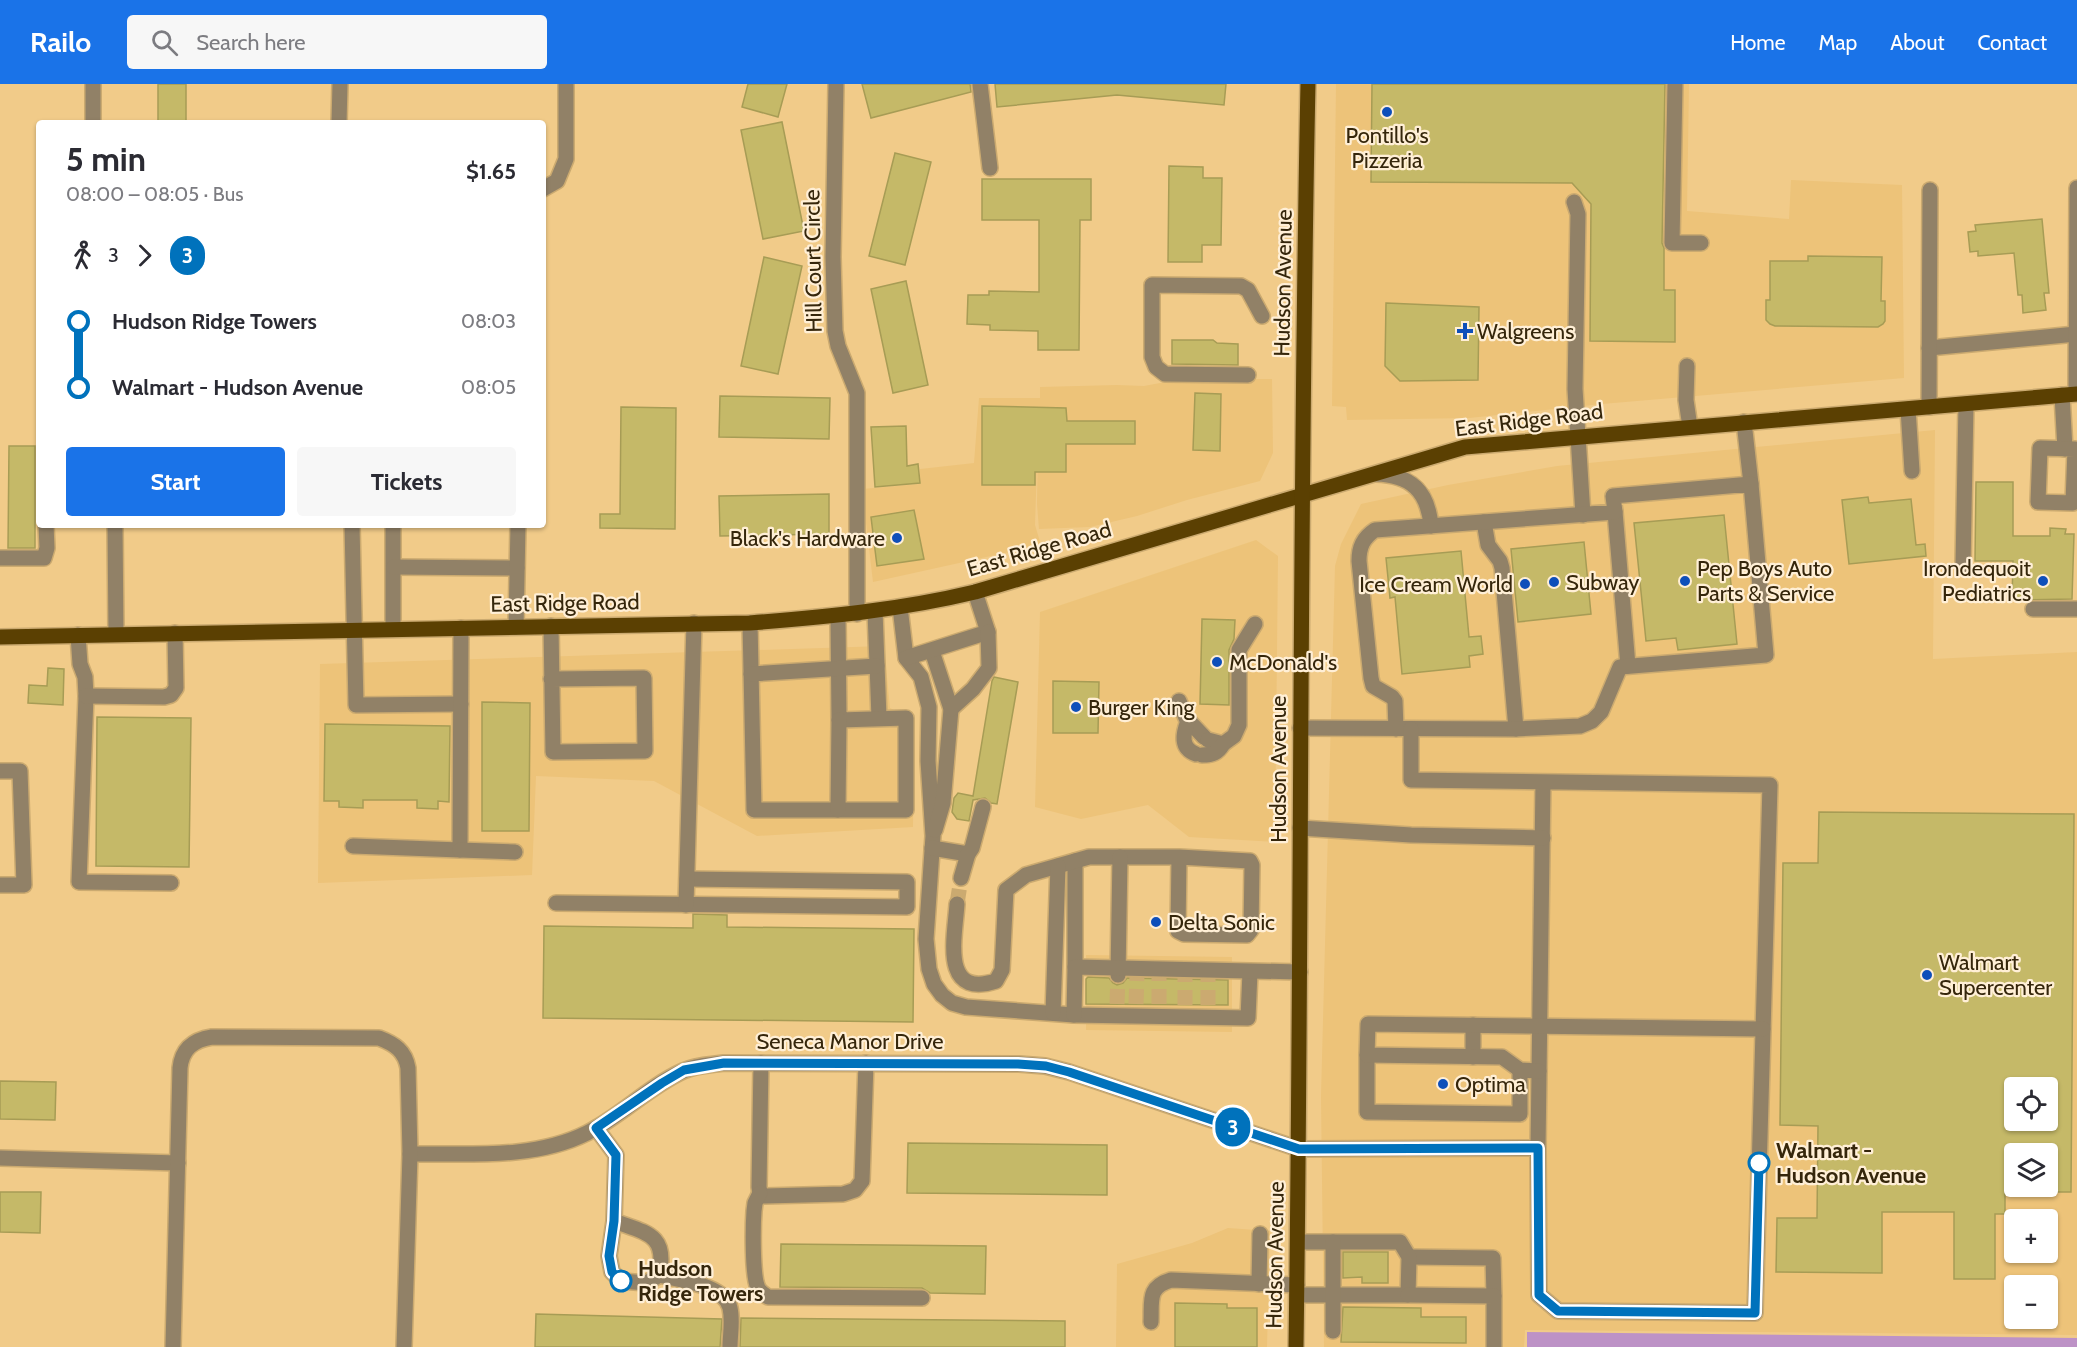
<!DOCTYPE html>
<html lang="en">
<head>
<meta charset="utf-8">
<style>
  body { margin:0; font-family:Cabin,sans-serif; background:#f7f7f7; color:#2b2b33; height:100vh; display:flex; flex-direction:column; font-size:22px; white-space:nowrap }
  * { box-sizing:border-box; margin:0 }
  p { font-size:20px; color:#7c7c81 }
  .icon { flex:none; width:33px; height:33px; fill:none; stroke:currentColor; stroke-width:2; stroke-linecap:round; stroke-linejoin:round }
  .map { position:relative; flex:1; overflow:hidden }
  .side { position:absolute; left:36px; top:36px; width:510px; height:408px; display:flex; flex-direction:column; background:#fff; border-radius:6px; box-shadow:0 2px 4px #0004 }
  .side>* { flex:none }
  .badge { padding:0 12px; border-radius:20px; font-size:21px; line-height:39px }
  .buttons { position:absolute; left:2004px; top:993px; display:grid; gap:12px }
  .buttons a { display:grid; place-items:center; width:54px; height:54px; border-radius:6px; background:#fff; box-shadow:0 2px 4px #0004; font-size:30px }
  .map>.badge { position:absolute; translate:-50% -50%; box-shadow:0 0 0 3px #fff }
  .legs { display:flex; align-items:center; gap:9px; height:66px; padding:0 30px; font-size:20px }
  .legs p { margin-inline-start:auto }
  .headline { display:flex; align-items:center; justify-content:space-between; height:102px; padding:0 30px }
  h1 { font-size:33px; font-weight:800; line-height:45px }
  .action { display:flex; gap:12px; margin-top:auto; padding:12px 30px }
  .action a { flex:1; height:69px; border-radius:6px; background:#1a73e8; color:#fff; font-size:24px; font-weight:800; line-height:69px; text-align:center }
  .action a+a { background:#f7f7f7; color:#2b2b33 }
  ul { padding:0 30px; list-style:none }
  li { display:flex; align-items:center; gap:21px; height:66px; font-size:22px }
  li i { display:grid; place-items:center; width:9px; height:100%; margin:0 8px; background:currentColor }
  li i::after { content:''; width:15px; height:15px; margin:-8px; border:4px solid; border-radius:50%; background:#fff }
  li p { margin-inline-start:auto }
  li:first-child i { background:linear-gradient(#0000 50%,currentColor 0) }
  li:last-child i { background:linear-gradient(currentColor 50%,#0000 0) }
  header { display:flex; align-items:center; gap:36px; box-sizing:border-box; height:84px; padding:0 30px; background:#1a73e8; color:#fff }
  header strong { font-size:28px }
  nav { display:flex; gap:33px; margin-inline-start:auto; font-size:21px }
  .search { width:420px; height:54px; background:#f7f7f7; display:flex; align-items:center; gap:15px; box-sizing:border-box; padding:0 21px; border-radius:6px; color:#7c7c81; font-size:22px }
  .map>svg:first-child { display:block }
  .built { fill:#edc379; fill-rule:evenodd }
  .green { fill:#bd92c6 }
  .building { fill:#c5b968; stroke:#a79c55; stroke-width:1.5; fill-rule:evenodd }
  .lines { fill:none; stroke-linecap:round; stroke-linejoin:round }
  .minor-tunnel { stroke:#cbaa70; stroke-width:15; stroke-dasharray:15 8; stroke-linecap:butt }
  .minor-casing { stroke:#cbaa70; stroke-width:18 }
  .major-casing { stroke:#cbaa70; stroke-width:18 }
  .minor { stroke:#918167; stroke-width:15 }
  .major { stroke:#5b4002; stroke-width:15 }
  .line-1-casing { stroke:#fff; stroke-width:14 }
  .line-1 { stroke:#0072bc; stroke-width:9 }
  .poi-dot { fill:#0e4fba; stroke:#ffefd6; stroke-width:2 }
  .stop-1-dot { fill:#fff; stroke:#0072bc; stroke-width:3 }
  .labels { text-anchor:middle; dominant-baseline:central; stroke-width:4.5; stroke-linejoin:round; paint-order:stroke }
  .poi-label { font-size:22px; fill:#35260b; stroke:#ffefd6; text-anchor:start }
  .street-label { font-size:22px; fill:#35260b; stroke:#ffefd6 }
  .stop-label { font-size:22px; font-weight:bold; fill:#35260b; stroke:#ffefd6; text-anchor:start }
</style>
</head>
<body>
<header>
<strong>Railo</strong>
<div class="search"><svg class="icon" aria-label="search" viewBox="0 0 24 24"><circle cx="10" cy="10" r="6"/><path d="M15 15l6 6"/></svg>Search here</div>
<nav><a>Home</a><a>Map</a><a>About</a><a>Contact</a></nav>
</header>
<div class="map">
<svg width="2077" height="1263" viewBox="0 0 2077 1263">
  <rect width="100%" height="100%" fill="#f1cb89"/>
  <!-- built -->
  <g class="built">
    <polygon points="1336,0 1689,0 1687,127 1789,135 1791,96 1902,101 1904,294 1602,320 1469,334 1347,336 1346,323 1332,322"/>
    <polygon points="1181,295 1272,295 1273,369 1260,397 1187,416 1137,432 1090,443 1039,445 1037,420 1038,349 1035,441 1041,461 873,498 862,405 920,400 920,385 974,379 979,314 1040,314 1040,303 1117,301 1144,302"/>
    <path d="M1935,346L1933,575L2077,568V1251L1525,1246L1524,1263H1324L1321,1012L1335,482L1341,460L1361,420L1448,401L1557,382ZM2014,1004H2048V1036H2014ZM2014,1070H2048V1102H2014ZM2014,1136H2048V1168H2014ZM2014,1202H2048V1234H2014Z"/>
    <polygon points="1256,456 1278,472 1275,758 1189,753 1148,721 1081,735 1035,723 1040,528"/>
    <polygon points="884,562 890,624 914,636 913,743 757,752 654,697 536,692 532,791 318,799 320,580"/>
    <polygon points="1086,871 1232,873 1232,948 1086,946"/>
    <polygon points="1228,1144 1270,1147 1267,1263 1116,1263 1117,1180 1192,1159"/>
  </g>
  <!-- green -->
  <polygon class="green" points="1527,1248 2077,1254 2077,1263 1527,1263"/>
  <!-- building -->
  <g class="building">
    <rect x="158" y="0" width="28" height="39"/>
    <polygon points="748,0 787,0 778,33 742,23"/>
    <polygon points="862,0 970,0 971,8 871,34"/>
    <polygon points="995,0 1226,0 1224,21 1117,11 997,23"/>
    <polygon points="1372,0 1665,0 1662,159 1664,164 1664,206 1675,206 1675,258 1590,257 1591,120 1572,99 1371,98"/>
    <polygon points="782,38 804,147 763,155 741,46"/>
    <polygon points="895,69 931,78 905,181 869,172"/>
    <polygon points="1169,82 1203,83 1203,94 1222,94 1221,161 1202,161 1202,178 1168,178"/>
    <polygon points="982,95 1091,95 1091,136 1080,136 1079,266 1038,266 1038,247 990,246 990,241 967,240 968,211 989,211 989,207 1039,208 1039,136 982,136"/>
    <polygon points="2042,135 2049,209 2044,209 2046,226 2023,229 2022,211 2018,211 2014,169 1978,172 1978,167 1970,168 1968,148 1976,147 1975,141"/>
    <polygon points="1808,172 1882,173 1881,217 1885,217 1885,237 1883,240 1878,243 1775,242 1770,240 1766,236 1766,216 1770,216 1770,177 1808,177"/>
    <polygon points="764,173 802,182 778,290 741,282"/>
    <polygon points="906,197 928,301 893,309 871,205"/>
    <polygon points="1386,219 1479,223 1478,296 1400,297 1385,282"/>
    <polygon points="1172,256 1213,256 1217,259 1238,260 1238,281 1172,280"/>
    <polygon points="1195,309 1221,310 1220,367 1193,366"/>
    <polygon points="720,312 830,314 829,355 719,353"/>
    <polygon points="982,322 1066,324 1067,337 1135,337 1135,360 1066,360 1066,388 1035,388 1035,401 982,401"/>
    <polygon points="621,323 676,324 675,445 600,444 600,430 620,430"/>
    <polygon points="906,342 907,382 918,380 920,399 875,403 871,343"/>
    <polygon points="9,362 35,362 35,464 8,464"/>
    <polygon points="1976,398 2013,398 2013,452 2050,452 2050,444 2066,445 2065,450 2074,450 2072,515 2012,516 2013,477 1975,477"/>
    <polygon points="829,410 829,450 720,452 719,412"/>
    <polygon points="1868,413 1869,419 1911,415 1916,461 1925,460 1926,472 1849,480 1842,416"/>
    <polygon points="914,426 924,475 877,482 871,433"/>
    <polygon points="1724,431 1737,560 1678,566 1676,554 1646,557 1634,439"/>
    <polygon points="1584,458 1591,530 1518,538 1511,465"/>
    <polygon points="1461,467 1469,553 1481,552 1483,570 1469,572 1470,583 1402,590 1395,513 1390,514 1386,474"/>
    <polygon points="1202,535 1235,536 1234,555 1229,566 1229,621 1200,620"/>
    <polygon points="48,584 64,585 63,621 28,619 29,601 47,602"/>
    <polygon points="994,593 1018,598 997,720 991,719 985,714 973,716 969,737 957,735 952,728 954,714 958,709 973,712 992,597"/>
    <polygon points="1053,597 1099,598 1098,649 1053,649"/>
    <polygon points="482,618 530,619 529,747 482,747"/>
    <polygon points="97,633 191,634 189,783 96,782"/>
    <polygon points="325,640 450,642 449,718 438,717 438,725 417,724 417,716 363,716 363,724 339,723 339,717 324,717"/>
    <path d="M1819,728L2074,730L2071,1108H2048V1070H2014V1107H2005V1130H1995V1195H1954V1128H1882V1189L1776,1188L1777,1134H1817L1818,1042L1780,1041L1783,779H1818ZM2014,1004H2048V1036H2014Z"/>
    <polygon points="693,830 727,831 727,843 914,845 913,938 543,934 544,842 693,844"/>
    <polygon points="1088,893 1109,894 1113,899 1117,901 1123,899 1127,894 1228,896 1228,921 1086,920 1086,895"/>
    <polygon points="0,997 56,998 55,1036 0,1035"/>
    <polygon points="908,1059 1107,1061 1107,1111 907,1109"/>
    <polygon points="0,1108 41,1108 40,1149 0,1148"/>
    <polygon points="781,1160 986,1162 985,1210 930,1209 922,1204 780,1203"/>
    <polygon points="1343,1168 1388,1168 1388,1199 1362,1199 1362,1193 1343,1194"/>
    <polygon points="1175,1219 1227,1220 1227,1224 1257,1224 1257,1263 1175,1263"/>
    <polygon points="1343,1223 1421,1224 1421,1233 1466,1233 1466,1259 1341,1258"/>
    <polygon points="536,1230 722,1235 720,1263 535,1263"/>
    <polygon points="741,1234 1065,1237 1065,1263 740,1263"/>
  </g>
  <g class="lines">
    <!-- minor-tunnel -->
    <g class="minor-tunnel">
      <polyline points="957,820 961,794"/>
      <polyline points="1117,920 1118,891"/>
      <polyline points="1136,920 1137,891"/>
      <polyline points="1159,920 1159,892"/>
      <polyline points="1185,921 1185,892"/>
      <polyline points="1208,921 1208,892"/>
    </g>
    <defs>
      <g id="minor">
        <polyline points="836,0 833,173 835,247 838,262 857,309 857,530"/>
        <polyline points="980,0 990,84"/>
        <polyline points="1675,0 1672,159 1701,159"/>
        <polyline points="93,39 93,0"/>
        <polyline points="339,39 340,0"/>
        <polyline points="543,105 557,97 566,75 566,0"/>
        <polyline points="1574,118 1578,130 1575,305 1583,431"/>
        <polyline points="1929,264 2076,250"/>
        <polyline points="1687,282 1686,316 1690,343"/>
        <polyline points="1248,291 1165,290 1156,283 1152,273 1152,201 1241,202 1248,206 1262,232"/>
        <polyline points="2076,310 2077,104"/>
        <polyline points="2062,311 2065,365"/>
        <polyline points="1929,323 1930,106"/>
        <polyline points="1908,325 1912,387"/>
        <polyline points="1744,338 1751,400"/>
        <polygon points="2040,364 2075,365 2073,419 2038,418"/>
        <path d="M1376,390C1411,391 1428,407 1431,442"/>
        <polyline points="1615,428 1628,582"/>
        <polyline points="1484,438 1488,461 1500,477 1502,484 1516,645"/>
        <polyline points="115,441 116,550"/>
        <polyline points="352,441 356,621 461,620"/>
        <polyline points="393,441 393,545"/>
        <polyline points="0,474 44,474 47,464 46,441"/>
        <polyline points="1963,482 1966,320"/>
        <polyline points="394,483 517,484"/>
        <polyline points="900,523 906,574 921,593 929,623 928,677 933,752 926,855 929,885 934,900 942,911 952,919 966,923 1074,931 1248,934 1250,888"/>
        <polyline points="2033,525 2077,525"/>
        <polyline points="875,527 879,634"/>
        <polyline points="750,539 754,726 906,726 906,634 839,636 838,532"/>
        <polyline points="551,542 553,668 645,667 644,594 551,595"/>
        <polyline points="516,543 518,441"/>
        <polyline points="78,551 80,580 85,593 86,612 79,798 171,799"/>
        <polyline points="932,567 951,625 943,719 935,746"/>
        <polyline points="906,574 988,548 975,508"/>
        <polyline points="751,590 877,582"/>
        <polyline points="86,612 164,613 171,611 176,604 175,549"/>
        <polyline points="1179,617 1186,634 1204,653"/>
        <polyline points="951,625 973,605 989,584 988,548"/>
        <path d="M1188,637C1183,650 1180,664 1196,670"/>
        <path d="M1300,644L1515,645L1580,642L1592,637L1601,628L1620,583L1766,571L1751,400L1613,412L1615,428L1375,446C1363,454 1359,463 1359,477L1371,594L1373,602L1392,613L1395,617L1396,645"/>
        <polyline points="1411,645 1411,696 1770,701 1755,1229 1558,1227 1539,1211 1538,1064 1543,698"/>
        <polyline points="1208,656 1223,660 1234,652 1239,641 1239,566 1255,540"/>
        <path d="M1202,671C1212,671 1218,669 1223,660"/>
        <polyline points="0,687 20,687 24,801 0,801"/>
        <polyline points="838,726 839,636"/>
        <polyline points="1300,744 1411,751 1543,754"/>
        <polyline points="353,762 460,766 461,544"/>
        <polyline points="932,764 968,770"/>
        <polyline points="460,766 515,768"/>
        <polyline points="1075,777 1075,883"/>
        <polyline points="961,794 968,770 972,764 983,723"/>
        <polyline points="556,819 907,823 907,798 687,795"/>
        <path d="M957,820C955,852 940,915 996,897L1002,886L1006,806L1026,791L1089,773H1179L1250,777L1252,781L1251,846L1247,851L1184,850L1178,847L1179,773"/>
        <polyline points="686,821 694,539"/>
        <polyline points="1118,891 1120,773"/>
        <polyline points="1053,929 1058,782"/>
        <polyline points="1074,931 1075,883 1300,888"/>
        <polyline points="1367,971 1367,1028 1520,1030 1520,986"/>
        <polyline points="1473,973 1473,941"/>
        <polyline points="761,979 759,1103 760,1109 765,1112 843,1110 855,1106 862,1097 866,979"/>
        <polyline points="1539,987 1520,986 1502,973 1367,971 1368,940 1763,945"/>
        <path d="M596,1044L616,1071L614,1137L609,1172L612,1188L621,1197L647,1199L659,1191C668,1150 646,1149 614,1137"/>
        <path d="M410,1070C468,1069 533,1076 587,1049C621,1032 648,1003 683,987C696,981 710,981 724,979L1019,980L1045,982L1069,988L1299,1065L1538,1064"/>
        <polyline points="0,1074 178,1079"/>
        <path d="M760,1109L755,1119L754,1127C753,1141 752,1192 758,1204C760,1208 764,1210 768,1213L922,1214"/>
        <polyline points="1409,1173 1493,1174 1494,1212"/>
        <path d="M659,1191C679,1196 725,1201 730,1224C733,1237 730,1251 730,1263"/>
        <polyline points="1259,1200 1260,1150"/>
        <polyline points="1297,1211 1408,1211 1409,1173 1400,1158 1298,1158"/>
        <polyline points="1408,1211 1494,1212 1494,1263"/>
        <path d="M1151,1238C1152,1217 1147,1203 1171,1196L1297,1201"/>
        <polyline points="1333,1247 1333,1158"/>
        <path d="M173,1263L180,984C182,965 193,956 212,953L379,954C395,960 405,967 408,984L410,1070L404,1263"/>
      </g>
      <g id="major">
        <path d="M0,553L750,539C826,533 900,526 975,508L1465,363L2077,310"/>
        <path d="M1296,1263C1302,842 1299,421 1308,0"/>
      </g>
    </defs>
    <!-- minor casing -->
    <use href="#minor" class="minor-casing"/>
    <!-- major casing -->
    <use href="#major" class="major-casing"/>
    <!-- minor -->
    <use href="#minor" class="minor"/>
    <!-- major -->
    <use href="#major" class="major"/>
  </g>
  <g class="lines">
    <defs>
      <polyline id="line-1" points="621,1197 612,1188 609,1172 614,1137 616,1071 596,1044 662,999 684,986 724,979 1018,980 1046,982 1069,988 1299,1065 1538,1064 1539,1211 1558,1227 1755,1229 1759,1079"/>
    </defs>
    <!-- line-1 casing -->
    <use href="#line-1" class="line-1-casing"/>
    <!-- line-1 -->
    <use href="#line-1" class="line-1"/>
  </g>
  <!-- markers -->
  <g class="poi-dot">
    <circle cx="1387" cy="28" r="6"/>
    <path d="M1462 238h6v6h6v6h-6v6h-6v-6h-6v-6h6z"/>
    <circle cx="897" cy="454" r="6"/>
    <circle cx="1685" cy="497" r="6"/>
    <circle cx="2043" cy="497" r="6"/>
    <circle cx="1554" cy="498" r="6"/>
    <circle cx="1525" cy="500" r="6"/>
    <circle cx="1217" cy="578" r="6"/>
    <circle cx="1076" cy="623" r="6"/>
    <circle cx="1156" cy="838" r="6"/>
    <circle cx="1927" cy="891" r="6"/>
    <circle cx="1443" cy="1000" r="6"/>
  </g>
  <g class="stop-1-dot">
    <circle cx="1759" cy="1079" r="10"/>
    <circle cx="621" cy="1197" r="10"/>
  </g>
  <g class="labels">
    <!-- poi labels -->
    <g class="poi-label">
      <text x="1387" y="51" text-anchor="middle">Pontillo's<tspan x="1387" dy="25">Pizzeria</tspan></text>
      <text x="1477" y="247">Walgreens</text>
      <text x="885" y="454" text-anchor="end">Black's Hardware</text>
      <text x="1697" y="484">Pep Boys Auto<tspan x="1697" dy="25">Parts &amp; Service</tspan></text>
      <text x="2031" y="484" text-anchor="end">Irondequoit<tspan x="2031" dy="25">Pediatrics</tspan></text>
      <text x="1566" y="498">Subway</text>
      <text x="1513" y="500" text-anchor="end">Ice Cream World</text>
      <text x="1229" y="578">McDonald's</text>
      <text x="1088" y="623">Burger King</text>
      <text x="1168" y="838">Delta Sonic</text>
      <text x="1939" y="878">Walmart<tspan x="1939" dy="25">Supercenter</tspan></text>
      <text x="1455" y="1000">Optima</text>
    </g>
    <!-- street labels -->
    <g class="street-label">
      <text transform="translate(813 177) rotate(-91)">Hill Court Circle</text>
      <text transform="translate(1283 199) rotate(-89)">Hudson Avenue</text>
      <text transform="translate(1529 336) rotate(-7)">East Ridge Road</text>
      <text transform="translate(1039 465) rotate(-16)">East Ridge Road</text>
      <text transform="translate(565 519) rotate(-1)">East Ridge Road</text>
      <text transform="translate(1278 685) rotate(-90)">Hudson Avenue</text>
      <text x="850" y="957">Seneca Manor Drive</text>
      <text transform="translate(1275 1171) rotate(-89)">Hudson Avenue</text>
    </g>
    <!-- stop labels -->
    <g class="stop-label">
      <text x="1776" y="1066">Walmart -<tspan x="1776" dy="25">Hudson Avenue</tspan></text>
      <text x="638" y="1184">Hudson<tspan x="638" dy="25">Ridge Towers</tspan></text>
    </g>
  </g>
</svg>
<div class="buttons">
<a><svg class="icon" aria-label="locate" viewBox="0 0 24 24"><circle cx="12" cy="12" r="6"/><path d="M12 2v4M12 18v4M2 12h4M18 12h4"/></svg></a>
<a><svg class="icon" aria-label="layers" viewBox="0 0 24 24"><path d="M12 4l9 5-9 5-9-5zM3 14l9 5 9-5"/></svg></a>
<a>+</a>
<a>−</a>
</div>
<b class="badge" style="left:1233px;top:1043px;background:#0072bc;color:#fff">3</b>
<section class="side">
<div class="headline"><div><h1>5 min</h1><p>08:00 – 08:05 · Bus</p></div><b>$1.65</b></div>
<div class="legs"><svg class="icon" aria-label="walk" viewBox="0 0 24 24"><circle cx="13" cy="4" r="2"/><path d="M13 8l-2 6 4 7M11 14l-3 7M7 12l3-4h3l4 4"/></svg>3<svg class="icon" aria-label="forward" viewBox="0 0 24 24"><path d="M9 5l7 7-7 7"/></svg><b class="badge" style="background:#0072bc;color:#fff">3</b></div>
<ul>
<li><i style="color:#0072bc"></i><b>Hudson Ridge Towers</b><p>08:03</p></li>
<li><i style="color:#0072bc"></i><b>Walmart - Hudson Avenue</b><p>08:05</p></li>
</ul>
<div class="action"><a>Start</a><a>Tickets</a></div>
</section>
</div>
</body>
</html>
